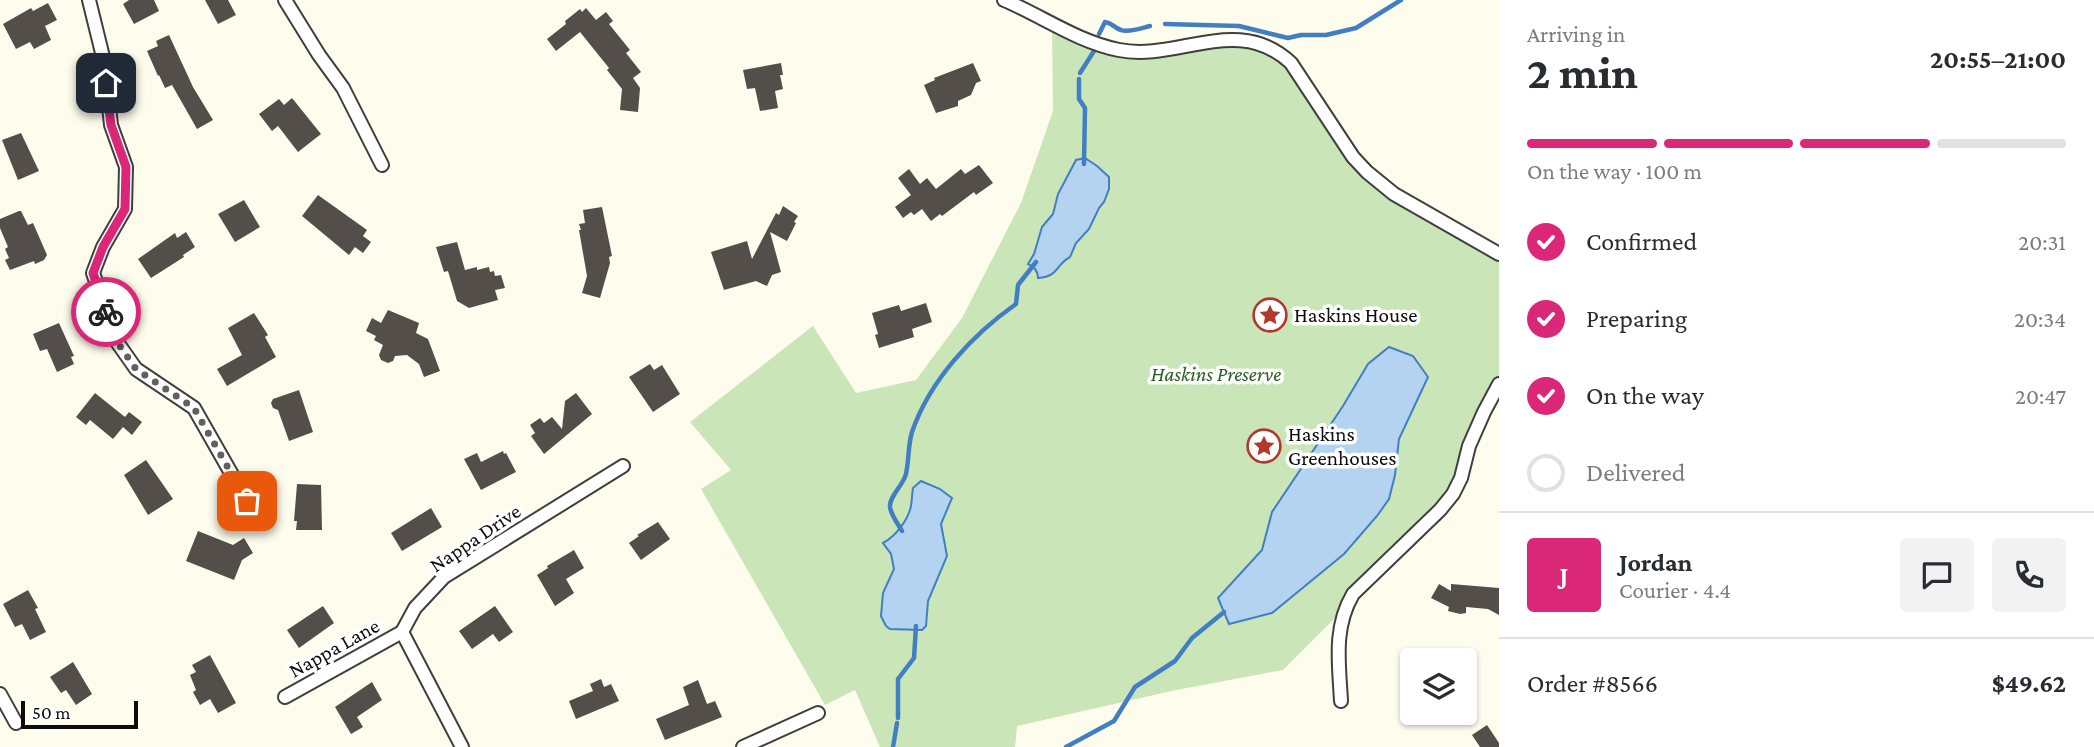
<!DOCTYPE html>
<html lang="en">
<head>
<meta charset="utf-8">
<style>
  body { margin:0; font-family:"Crimson Pro",serif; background:#f2f2f3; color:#2b2b33; height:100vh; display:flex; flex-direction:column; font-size:26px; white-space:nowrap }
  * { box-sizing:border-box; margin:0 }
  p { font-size:23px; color:#7c7c81 }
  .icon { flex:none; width:38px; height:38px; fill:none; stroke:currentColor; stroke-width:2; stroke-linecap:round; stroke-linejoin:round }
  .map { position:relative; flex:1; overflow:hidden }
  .details { display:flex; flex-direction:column; background:#fff; width:595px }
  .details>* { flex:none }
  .fabs { position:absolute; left:1400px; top:648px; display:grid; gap:14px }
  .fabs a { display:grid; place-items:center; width:77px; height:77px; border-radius:7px; background:#fff; box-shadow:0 2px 5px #0004; font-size:35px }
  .scale { position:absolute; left:21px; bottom:18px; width:117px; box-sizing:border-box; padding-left:7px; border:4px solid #0c0c0c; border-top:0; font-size:19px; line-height:24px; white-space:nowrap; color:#0c0c0c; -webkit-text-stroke:5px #fff; paint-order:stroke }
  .pin { position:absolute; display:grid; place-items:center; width:60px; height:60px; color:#fff; margin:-30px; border-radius:14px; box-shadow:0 4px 10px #0006 }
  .courier { position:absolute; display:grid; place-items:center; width:70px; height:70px; margin:-35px; border:5px solid #db2777; border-radius:50%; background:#fff; color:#222; box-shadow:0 2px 9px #0007 }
  .headline em { font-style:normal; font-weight:700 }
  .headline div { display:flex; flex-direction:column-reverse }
  .headline { display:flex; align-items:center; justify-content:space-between; height:119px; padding:0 28px }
  h1 { font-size:46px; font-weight:700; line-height:52px }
  .bar { display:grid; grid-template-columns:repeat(4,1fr); gap:10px 7px; align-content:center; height:84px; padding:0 28px }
  .bar i { height:9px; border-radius:5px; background:#e1e1e2 }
  .bar .selected { background:#db2777 }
  .bar p { grid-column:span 4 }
  .line { display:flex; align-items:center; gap:18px; padding:0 28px; border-top:2px solid #e1e1e2 }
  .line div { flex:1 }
  .round { display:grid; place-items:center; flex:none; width:74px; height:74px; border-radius:7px; background:#f2f2f3 }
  ol { padding:0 28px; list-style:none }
  li { display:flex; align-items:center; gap:21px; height:77px }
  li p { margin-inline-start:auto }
  li .icon { padding:7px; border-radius:50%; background:#db2777; color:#fff; stroke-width:4 }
  li:last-child { color:#7c7c81 }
  li i { width:38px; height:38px; border:4px solid #e1e1e2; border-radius:50% }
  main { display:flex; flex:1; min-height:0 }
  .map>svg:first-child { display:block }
  .green { fill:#cae5b8 }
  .water { fill:#b4d3f1; stroke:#417fc2; stroke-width:2 }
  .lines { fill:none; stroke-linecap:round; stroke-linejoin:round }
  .stream { stroke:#417fc2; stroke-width:4.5 }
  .building { fill:#534e49 }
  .street-casing { stroke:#3f3f3f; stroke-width:16 }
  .street { stroke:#fff; stroke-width:12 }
  .done { stroke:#61605a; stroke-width:7; stroke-dasharray:0 12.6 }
  .route { stroke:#db2777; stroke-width:9 }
  .labels { text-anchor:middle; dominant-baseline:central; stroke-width:7; stroke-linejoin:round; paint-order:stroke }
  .poi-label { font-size:21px; fill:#0c0c0c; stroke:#fff; text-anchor:start }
  .park-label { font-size:21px; font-style:italic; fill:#275e21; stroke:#fff }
  .street-label { font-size:21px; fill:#0c0c0c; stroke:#fff }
</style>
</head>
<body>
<main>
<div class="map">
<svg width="1499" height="747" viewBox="0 0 1499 747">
  <rect width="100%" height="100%" fill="#fefcec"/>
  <!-- green -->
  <polygon class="green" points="1052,24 1139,52 1210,40 1280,53 1367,172 1499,254 1499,384 1461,478 1343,610 1283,670 1176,690 1017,726 1015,747 880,747 855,690 825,705 701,489 731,470 690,422 813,326 856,393 916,380 962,318 1021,203 1053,111"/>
  <!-- water -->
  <g class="water">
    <path d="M1085 158 1097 166 1109 177V189L1104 202 1099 208 1089 229 1076 243 1070 257C1055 265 1060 276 1038 278 1038 271 1035 267 1028 264L1034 254 1042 227 1053 214 1058 194 1076 160Z"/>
    <polygon points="1389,347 1413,356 1428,377 1399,439 1395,475 1389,499 1377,516 1344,554 1272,613 1229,624 1218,598 1262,550 1272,512 1343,406 1368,364"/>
    <path d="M921 481 940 489 952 498 941 524 947 556 928 601 926 626 922 630 890 629 886 626 881 616 883 593 894 569 891 554 883 543C896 536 908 520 911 506 912 500 912 494 913 488Z"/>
  </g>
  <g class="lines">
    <!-- stream -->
    <g class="stream">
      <polyline points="1165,24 1239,26 1288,38 1301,35 1326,35 1356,28 1401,0"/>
      <path d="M1099 34 1105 22C1113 23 1114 28 1121 30 1129 33 1142 28 1150 26"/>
      <polyline points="1080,73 1094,51"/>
      <polyline points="1079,79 1079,99 1085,108 1084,164"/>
      <path d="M902 531C898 524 891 515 890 507 889 496 903 486 906 474 909 460 908 445 912 432 930 380 972 335 1016 304L1018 285 1036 262"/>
      <polyline points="898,718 898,679 914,658 916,626"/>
      <polyline points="893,747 897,723"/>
      <polyline points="1066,747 1114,721 1135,687 1175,661 1192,638 1224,612"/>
    </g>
  </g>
  <!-- building -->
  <g class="building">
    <polygon points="129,0 154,0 159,11 134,24 123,4"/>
    <polygon points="205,0 228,0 236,15 218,24"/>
    <polygon points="48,3 57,20 45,26 51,40 34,49 30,42 16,49 3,24 31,8 33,11"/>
    <polygon points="586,8 596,20 606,12 613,21 609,24 630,50 626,53 641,72 633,78 640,88 638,112 620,110 622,89 607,70 609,68 580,32 556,51 547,39 566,24 565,21 580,9 582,12"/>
    <polygon points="169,35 193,87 213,120 197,129 172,85 165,88 159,75 158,76 147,51 158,46 156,41"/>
    <polygon points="781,63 783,75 780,75 783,89 775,91 778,108 760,111 755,88 747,89 743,70"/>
    <polygon points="973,63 981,81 976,83 971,95 958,101 958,106 936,113 924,85 935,80 934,78"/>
    <polygon points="292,98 321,134 298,152 278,126 272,131 259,114 279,99 284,105"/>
    <polygon points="21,133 39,171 18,180 2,140"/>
    <polygon points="979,165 993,183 976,195 974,192 942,216 940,214 931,221 922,209 914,215 911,212 903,218 895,207 911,195 898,178 909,169 920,184 927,178 936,189 961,169 965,174"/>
    <polygon points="318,195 367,230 363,236 371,242 363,253 355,247 349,255 302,216"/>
    <polygon points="244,200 260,227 235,242 218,214"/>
    <polygon points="783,206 798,216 794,222 796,223 787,241 770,232 781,272 772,275 767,286 756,281 724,290 711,252 747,241 752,259 776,213 779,215"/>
    <polygon points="602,207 612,256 609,257 610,263 600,298 582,293 587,276 579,230 581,230 579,224 585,223 583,210"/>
    <polygon points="19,211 21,211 28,225 33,223 47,255 44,260 35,264 34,261 10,270 5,260 9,258 5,249 8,247 0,228 0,219"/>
    <polygon points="186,232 195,247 183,255 184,257 151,278 138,259 175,233 177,238"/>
    <polygon points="457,242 465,270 477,267 477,270 489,267 490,272 494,271 495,276 501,275 505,288 495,290 498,300 469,308 457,301 448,271 444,272 436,247"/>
    <polygon points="926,303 932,322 912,329 914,337 879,348 875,335 878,334 872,313 899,305 901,311"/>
    <polygon points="388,310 419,323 416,333 428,339 440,371 424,377 419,364 407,355 395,356 393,361 388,363 381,360 379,355 383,345 374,340 376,336 366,331 372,318 381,323"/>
    <polygon points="254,313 268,335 265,337 276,357 227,386 217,369 242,355 228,328"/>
    <polygon points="59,323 74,356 71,357 74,364 57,372 47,349 40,351 33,334"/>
    <polygon points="650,364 654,370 662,365 680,394 653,412 629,377"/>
    <polygon points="299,390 313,432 289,441 278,410 273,408 271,403 273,399"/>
    <polygon points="95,393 125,417 129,412 142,422 132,435 123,427 113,439 90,420 86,425 76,417"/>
    <polygon points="576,393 592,414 544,454 531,436 535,433 530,425 540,418 544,423 552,417 562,429 565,401"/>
    <polygon points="503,451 504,454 506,453 516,472 481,490 464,459 477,453 481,462"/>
    <polygon points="146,460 173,499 148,515 124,475"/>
    <polygon points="297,484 321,485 322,530 296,530 297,521 294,521"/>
    <polygon points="431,508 442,527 402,551 391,533"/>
    <polygon points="658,522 670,539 641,560 629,543 639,536 637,535"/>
    <polygon points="198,531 233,545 244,538 253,553 242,560 234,580 186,561"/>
    <polygon points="574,550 584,568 566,579 574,593 555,606 537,575 548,568 547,566"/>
    <polygon points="1439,584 1451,591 1451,584 1499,588 1499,615 1488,609 1466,607 1466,613 1460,614 1448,611 1449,607 1431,598"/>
    <polygon points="28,590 38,608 35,609 46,632 30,640 22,624 15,627 3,604"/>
    <polygon points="323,606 334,623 299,648 287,630"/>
    <polygon points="495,606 513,632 499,642 493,634 472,649 459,631"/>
    <polygon points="210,655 236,703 218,713 210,699 200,705 193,692 196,690 190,675 196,672 192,665"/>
    <polygon points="73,662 92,694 76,705 66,690 61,693 50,677"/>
    <polygon points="601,679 604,687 611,684 619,701 576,719 569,701 593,691 590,684"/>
    <polygon points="698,680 707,704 715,701 722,717 665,740 656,719 689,705 683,687"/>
    <polygon points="372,682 382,700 357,717 363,727 351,734 335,707"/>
    <polygon points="1487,725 1499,743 1499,747 1480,747 1472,735"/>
  </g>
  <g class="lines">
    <defs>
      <g id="street">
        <polyline points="89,0 104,61 111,125 126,167 125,209 103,247 93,273 117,342 136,369 194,408 247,501"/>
        <polyline points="285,0 319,55 343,88 382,165"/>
        <path d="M1004 0C1042 16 1078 42 1119 50 1177 62 1238 13 1291 63L1353 157 1367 172 1394 194 1499 254"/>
        <polyline points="402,632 415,608 444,577 623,466"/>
        <polyline points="402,632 462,747"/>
        <polyline points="0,694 16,723"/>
        <polyline points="285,697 402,632"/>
        <path d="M1341 701C1339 663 1333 628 1353 594L1440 510 1453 494 1461 478 1469 446 1484 412 1499 384"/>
        <polyline points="743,747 818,713"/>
      </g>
    </defs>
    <!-- street casing -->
    <use href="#street" class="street-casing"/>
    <!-- street -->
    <use href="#street" class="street"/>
  </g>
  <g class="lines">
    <!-- done -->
    <polyline class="done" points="106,312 117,342 136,369 194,408 247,501"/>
    <!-- route -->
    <polyline class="route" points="106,312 93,273 103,247 125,209 126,167 111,125 106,83"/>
  </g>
  <!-- icons -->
  <defs>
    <symbol id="sight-ring" viewBox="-11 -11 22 22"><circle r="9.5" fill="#fff" stroke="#b0382f" stroke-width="1.5"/><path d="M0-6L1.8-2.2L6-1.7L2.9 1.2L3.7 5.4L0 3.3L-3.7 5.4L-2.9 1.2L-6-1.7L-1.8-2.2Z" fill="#b0382f"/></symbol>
  </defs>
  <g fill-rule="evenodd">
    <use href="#sight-ring" x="1251" y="296" width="38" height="38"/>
    <use href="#sight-ring" x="1245" y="427" width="38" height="38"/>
  </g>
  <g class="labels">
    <!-- poi labels -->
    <g class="poi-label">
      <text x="1294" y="315">Haskins House</text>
      <text x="1288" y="434">Haskins<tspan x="1288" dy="24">Greenhouses</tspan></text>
    </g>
    <!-- park labels -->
    <g class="park-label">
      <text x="1216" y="374">Haskins Preserve</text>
    </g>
    <!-- street labels -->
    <g class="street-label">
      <text transform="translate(475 538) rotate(-34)">Nappa Drive</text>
      <text transform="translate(334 648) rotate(-29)">Nappa Lane</text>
    </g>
  </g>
</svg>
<div class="fabs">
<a><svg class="icon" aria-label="layers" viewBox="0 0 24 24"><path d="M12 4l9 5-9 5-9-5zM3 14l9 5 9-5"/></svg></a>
</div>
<div class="scale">50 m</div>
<div class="pin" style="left:247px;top:501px;background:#ea580c"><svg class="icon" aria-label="bag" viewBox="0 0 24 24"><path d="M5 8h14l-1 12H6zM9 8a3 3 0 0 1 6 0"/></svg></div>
<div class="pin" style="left:106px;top:83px;background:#1f2937"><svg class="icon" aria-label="home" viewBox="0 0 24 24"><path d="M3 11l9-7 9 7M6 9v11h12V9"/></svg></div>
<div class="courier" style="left:106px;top:312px"><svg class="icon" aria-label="bike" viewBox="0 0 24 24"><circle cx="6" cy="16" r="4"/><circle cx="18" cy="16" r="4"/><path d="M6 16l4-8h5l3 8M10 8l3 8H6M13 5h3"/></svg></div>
</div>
<section class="details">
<div class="headline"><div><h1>2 min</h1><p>Arriving in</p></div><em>20:55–21:00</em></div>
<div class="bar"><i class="selected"></i><i class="selected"></i><i class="selected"></i><i></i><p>On the way · 100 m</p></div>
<ol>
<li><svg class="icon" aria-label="check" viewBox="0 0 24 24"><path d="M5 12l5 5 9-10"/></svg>Confirmed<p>20:31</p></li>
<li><svg class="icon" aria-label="check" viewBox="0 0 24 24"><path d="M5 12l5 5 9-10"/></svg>Preparing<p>20:34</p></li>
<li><svg class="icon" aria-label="check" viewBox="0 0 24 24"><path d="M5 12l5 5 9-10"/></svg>On the way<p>20:47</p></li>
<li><i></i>Delivered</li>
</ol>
<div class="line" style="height:126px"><b class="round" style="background:#db2777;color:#fff">J</b><div><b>Jordan</b><p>Courier · 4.4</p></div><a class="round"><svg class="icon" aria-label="chat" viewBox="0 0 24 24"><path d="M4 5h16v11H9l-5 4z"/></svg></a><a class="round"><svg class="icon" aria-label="phone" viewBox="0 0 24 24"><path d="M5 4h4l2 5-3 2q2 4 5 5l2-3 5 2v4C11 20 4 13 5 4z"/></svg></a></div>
<div class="line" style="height:91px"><div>Order #8566</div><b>$49.62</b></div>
</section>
</main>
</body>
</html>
